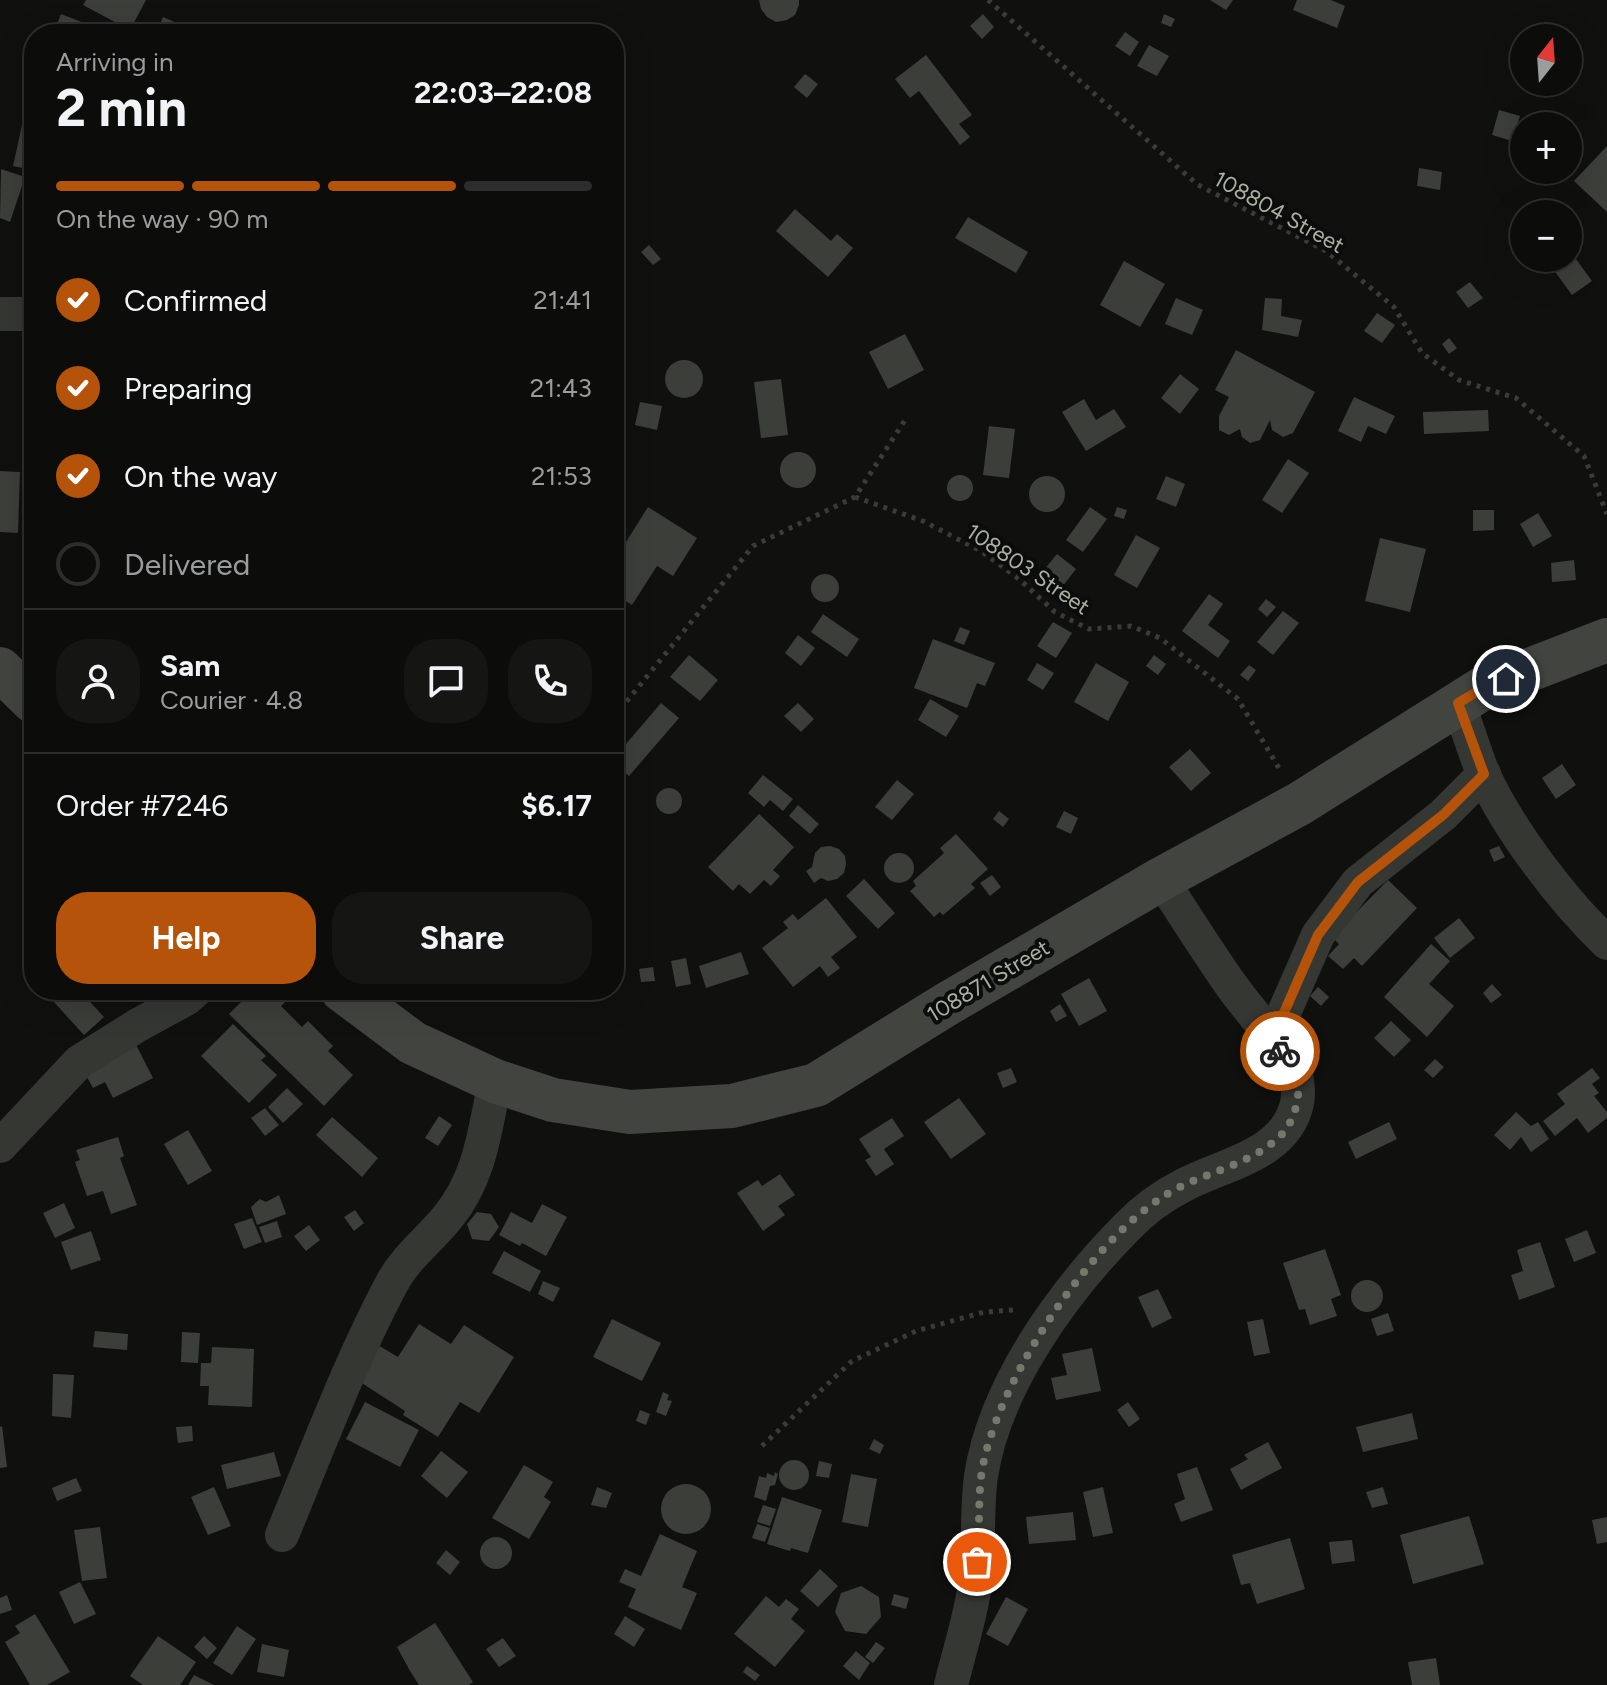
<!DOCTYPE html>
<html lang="en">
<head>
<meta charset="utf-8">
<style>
  body { margin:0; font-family:Figtree,sans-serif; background:#151614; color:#f1f3f6; height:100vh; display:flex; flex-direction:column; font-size:30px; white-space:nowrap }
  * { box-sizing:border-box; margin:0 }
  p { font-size:26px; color:#9a9c9d }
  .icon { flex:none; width:44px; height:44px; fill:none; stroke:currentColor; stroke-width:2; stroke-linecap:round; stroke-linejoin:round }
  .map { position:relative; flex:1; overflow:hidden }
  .drawer { position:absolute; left:24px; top:24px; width:600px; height:976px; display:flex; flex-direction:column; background:#0c0d0b; border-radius:32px; box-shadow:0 8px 32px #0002,0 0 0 2px #2c2d2c }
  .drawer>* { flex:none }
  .needle { width:52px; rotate:17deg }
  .tools { position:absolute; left:1510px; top:24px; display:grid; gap:16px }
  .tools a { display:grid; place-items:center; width:72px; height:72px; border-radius:50%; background:#0c0d0b; box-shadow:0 8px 32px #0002,0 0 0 2px #2c2d2c; font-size:40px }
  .pin { position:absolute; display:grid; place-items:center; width:68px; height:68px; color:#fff; margin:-34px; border:4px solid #fff; border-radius:50%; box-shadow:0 2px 8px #0007 }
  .courier { position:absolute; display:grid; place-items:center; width:80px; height:80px; margin:-40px; border:6px solid #b45309; border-radius:50%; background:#fff; color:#222; box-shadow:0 2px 10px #0007 }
  .headline em { font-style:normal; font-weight:700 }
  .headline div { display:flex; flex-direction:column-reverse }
  .headline { display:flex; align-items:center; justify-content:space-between; height:136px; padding:0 32px }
  h1 { font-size:52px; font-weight:700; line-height:60px }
  .bar { display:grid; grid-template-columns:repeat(4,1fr); gap:12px 8px; align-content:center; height:96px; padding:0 32px }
  .bar i { height:10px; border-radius:6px; background:#2c2d2c }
  .bar .on { background:#b45309 }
  .bar p { grid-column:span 4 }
  .line { display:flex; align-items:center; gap:20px; padding:0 32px; border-top:2px solid #2c2d2c }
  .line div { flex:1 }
  .round { display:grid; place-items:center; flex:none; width:84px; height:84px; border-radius:32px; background:#151614 }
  ol { padding:0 32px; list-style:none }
  li { display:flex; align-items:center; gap:24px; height:88px }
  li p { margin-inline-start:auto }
  li .icon { padding:8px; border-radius:50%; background:#b45309; color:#fff; stroke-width:4 }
  li:last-child { color:#9a9c9d }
  li i { width:44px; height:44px; border:4px solid #2c2d2c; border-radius:50% }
  .cta { display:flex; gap:16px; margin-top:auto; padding:16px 32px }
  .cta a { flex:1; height:92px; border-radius:32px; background:#b45309; color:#fff; font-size:32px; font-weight:700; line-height:92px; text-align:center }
  .cta a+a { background:#151614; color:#f1f3f6 }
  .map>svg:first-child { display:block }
  .building { fill:#3b3e39 }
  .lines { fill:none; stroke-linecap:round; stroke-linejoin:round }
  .path { stroke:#3a3c37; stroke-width:5; stroke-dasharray:4 6; stroke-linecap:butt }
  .street { stroke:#353733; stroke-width:34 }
  .secondary { stroke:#42453f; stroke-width:44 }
  .done { stroke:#74796e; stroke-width:8; stroke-dasharray:0 14.4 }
  .route { stroke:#b45309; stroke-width:10 }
  .labels { text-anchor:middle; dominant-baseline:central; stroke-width:8; stroke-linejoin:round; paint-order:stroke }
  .street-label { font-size:22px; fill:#aab1a1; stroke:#0b0c0b }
</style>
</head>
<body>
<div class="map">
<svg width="1607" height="1685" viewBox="0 0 1607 1685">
  <rect width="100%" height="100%" fill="#10110f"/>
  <!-- building -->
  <g class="building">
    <polygon points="86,0 146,0 130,30 83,5"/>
    <polygon points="759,0 799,0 799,5 795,15 787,20 776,22 767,17 761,9"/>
    <polygon points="1210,0 1233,0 1226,10"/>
    <polygon points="1297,0 1331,0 1345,6 1337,28 1293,10"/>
    <polygon points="61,14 84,23 79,34 54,32"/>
    <polygon points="983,14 994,27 982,39 970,26"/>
    <polygon points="1164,14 1175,19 1171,27 1161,23"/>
    <polygon points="163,17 181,25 178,34 159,27"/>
    <polygon points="1125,32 1139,42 1130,56 1115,46"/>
    <polygon points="1149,45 1169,56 1157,76 1137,66"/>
    <polygon points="926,55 972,115 959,124 970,137 960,145 919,91 910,98 895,79"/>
    <polygon points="805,74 818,84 807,98 794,87"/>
    <polygon points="26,107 34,109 33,170 13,166"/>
    <polygon points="1499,110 1520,116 1512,141 1492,135"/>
    <polygon points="1607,146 1607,212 1574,181"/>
    <polygon points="1419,168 1442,172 1440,190 1417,186"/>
    <polygon points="1,169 25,177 10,222 0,218"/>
    <polygon points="795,209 831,241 837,234 853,248 828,277 776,231"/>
    <polygon points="968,217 1028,252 1016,273 955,238"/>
    <polygon points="649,245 661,259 653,265 641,252"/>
    <polygon points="1568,248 1592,281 1572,295 1545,258 1568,258"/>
    <polygon points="1124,261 1165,284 1140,327 1100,305"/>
    <polygon points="1470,282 1483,298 1468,308 1456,292"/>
    <polygon points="1176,298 1203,310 1192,335 1165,324"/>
    <polygon points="1265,298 1282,299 1281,316 1302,320 1298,337 1262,330"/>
    <polygon points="1377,313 1395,325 1382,343 1364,331"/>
    <polygon points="905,334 924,370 888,389 869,352"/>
    <polygon points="1449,338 1457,348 1449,354 1442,344"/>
    <polygon points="1236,350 1315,392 1293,433 1283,437 1272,430 1270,420 1260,440 1250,443 1242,437 1240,429 1229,435 1219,430 1219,416 1229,397 1215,390"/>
    <circle cx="684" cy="379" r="19"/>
    <polygon points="1180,374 1199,389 1180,414 1161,398"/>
    <polygon points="781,379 788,435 761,438 754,382"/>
    <polygon points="1354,397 1395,416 1386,434 1368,426 1361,442 1338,431"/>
    <polygon points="1084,399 1096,420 1114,409 1126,427 1086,451 1062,412"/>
    <polygon points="640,402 662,406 657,430 635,425"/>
    <polygon points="1488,410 1489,431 1424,434 1423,412"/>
    <polygon points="989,426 1015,429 1009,478 983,475"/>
    <circle cx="798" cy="470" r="18"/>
    <polygon points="1288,459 1309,473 1282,513 1262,500"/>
    <polygon points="0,471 20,472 18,533 0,532"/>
    <circle cx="960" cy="488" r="13"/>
    <circle cx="1047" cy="494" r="18"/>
    <polygon points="1166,476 1185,484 1176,507 1156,499"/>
    <polygon points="648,507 697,538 673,576 657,566 632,605 614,594 614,543 618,537 626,542"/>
    <polygon points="1090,507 1107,519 1083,552 1066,540"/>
    <polygon points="1117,507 1127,510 1124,519 1114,516"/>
    <polygon points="1473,510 1494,510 1494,530 1473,531"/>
    <polygon points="1538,513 1552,536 1533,547 1520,524"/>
    <polygon points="1136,535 1160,548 1137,588 1114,575"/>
    <polygon points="1380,538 1426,549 1410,612 1365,601"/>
    <polygon points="1057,554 1076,569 1062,587 1042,572"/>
    <polygon points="1574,560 1576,580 1552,582 1551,563"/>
    <circle cx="825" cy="588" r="14"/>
    <polygon points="1209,594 1223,604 1208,625 1230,641 1218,658 1182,631"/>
    <polygon points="1266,599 1276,607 1267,617 1258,609"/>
    <polygon points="1283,611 1299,623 1273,655 1257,642"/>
    <polygon points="823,614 859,639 847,657 811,632"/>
    <polygon points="1053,622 1072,633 1056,658 1037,646"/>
    <polygon points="960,627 970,631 964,645 954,641"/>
    <polygon points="798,635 815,648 801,666 785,653"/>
    <polygon points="933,639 995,663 985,686 977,683 967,708 914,688"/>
    <polygon points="689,655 718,680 700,701 670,677"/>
    <polygon points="1154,655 1166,664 1158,675 1146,666"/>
    <polygon points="1037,663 1054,673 1043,690 1027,680"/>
    <polygon points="1096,663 1129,682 1108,721 1074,702"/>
    <polygon points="1249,665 1256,670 1248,681 1240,675"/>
    <polygon points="930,699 959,716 946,737 918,720"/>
    <polygon points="661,703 679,718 629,776 614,763 614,758"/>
    <polygon points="798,703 814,719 801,732 784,716"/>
    <polygon points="1190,749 1211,773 1191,791 1169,767"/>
    <polygon points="1562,764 1576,785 1556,799 1542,778"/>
    <polygon points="763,775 793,799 783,811 770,800 764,807 748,793"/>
    <polygon points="897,780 914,794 892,820 875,807"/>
    <circle cx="669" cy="801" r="13"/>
    <polygon points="798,805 819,824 810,834 789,816"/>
    <polygon points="999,811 1009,819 1003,827 993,819"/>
    <polygon points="1064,811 1078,818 1071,834 1056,827"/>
    <polygon points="759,814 794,847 773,870 780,876 771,886 764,880 750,894 739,884 733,891 708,867"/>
    <polygon points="956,834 988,869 971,884 975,888 943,915 940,912 934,917 910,891 916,886 913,881 944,853 940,848"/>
    <polygon points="830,846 839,849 845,856 846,864 844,873 837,879 828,881 821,878 814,883 806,871 812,867 815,853 821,847"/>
    <polygon points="1499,846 1505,857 1494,862 1489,850"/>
    <circle cx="899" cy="868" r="15"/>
    <polygon points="992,875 1001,887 990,896 980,883"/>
    <polygon points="864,879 895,913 878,929 846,896"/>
    <polygon points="1388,880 1417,908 1362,966 1354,958 1343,969 1328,956 1339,944 1332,937"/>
    <polygon points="826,898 857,937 831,957 840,968 828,977 820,966 793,987 762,948 788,928 783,922 793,914 798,920"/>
    <polygon points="1459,918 1475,938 1450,958 1434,938"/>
    <polygon points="1431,944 1450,961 1429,984 1454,1006 1427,1037 1384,997"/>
    <polygon points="741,952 749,974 706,988 699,966"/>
    <polygon points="686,958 691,984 676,987 671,961"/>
    <polygon points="653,967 655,981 641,982 639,969"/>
    <polygon points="1089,978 1107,1011 1079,1026 1061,994"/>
    <polygon points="1492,984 1502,995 1491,1003 1483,993"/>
    <polygon points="1318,987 1329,997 1321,1006 1310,996"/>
    <polygon points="64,990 79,990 104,1017 84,1035 53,1001"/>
    <polygon points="253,990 278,990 288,999 281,1006 302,1027 308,1021 333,1046 328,1051 353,1075 324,1106 229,1014"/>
    <polygon points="1060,1004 1067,1016 1056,1022 1050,1011"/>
    <polygon points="1391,1021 1411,1040 1394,1057 1374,1038"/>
    <polygon points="233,1024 266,1056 261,1060 277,1075 249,1103 201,1056"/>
    <polygon points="133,1039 153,1078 113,1098 105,1082 93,1088 81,1066"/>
    <polygon points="1435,1059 1444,1067 1433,1078 1424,1070"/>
    <polygon points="1011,1068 1017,1082 1003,1088 997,1073"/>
    <polygon points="1592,1068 1600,1078 1592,1084 1599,1093 1594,1096 1607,1112 1607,1118 1588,1133 1577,1118 1555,1136 1543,1121 1565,1104 1557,1094"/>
    <polygon points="287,1088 303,1104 283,1123 268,1107"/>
    <polygon points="959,1098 986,1134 951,1159 924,1122"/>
    <polygon points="265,1108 279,1125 265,1136 251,1118"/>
    <polygon points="1516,1112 1531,1126 1538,1122 1549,1139 1531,1152 1521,1137 1510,1150 1494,1135"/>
    <polygon points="439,1116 452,1125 438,1146 425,1138"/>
    <polygon points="332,1117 378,1158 362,1177 316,1135"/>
    <polygon points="892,1118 904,1136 884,1149 894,1164 876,1176 865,1160 871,1157 859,1139"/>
    <polygon points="1389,1122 1397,1139 1356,1159 1348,1142"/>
    <polygon points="188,1130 212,1171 188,1185 164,1144"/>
    <polygon points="118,1137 124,1156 120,1158 137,1205 111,1214 103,1191 87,1196 75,1162 80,1160 76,1150"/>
    <polygon points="780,1174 795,1195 778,1206 785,1215 763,1231 737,1193 758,1180 762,1186"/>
    <polygon points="279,1195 286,1214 257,1225 251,1207 260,1199 266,1202"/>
    <polygon points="64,1203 75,1228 55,1238 43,1213"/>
    <polygon points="542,1204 567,1217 546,1256 522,1243 520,1246 499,1235 511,1212 532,1223"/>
    <polygon points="355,1210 364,1223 354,1231 344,1217"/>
    <polygon points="477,1212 491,1214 499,1227 489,1241 472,1239 467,1224"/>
    <polygon points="252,1218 262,1242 244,1249 234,1224"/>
    <polygon points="277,1221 282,1237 265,1243 259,1227"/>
    <polygon points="309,1225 320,1240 306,1251 294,1236"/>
    <polygon points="1587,1230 1596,1253 1574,1262 1565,1239"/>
    <polygon points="91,1231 101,1260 71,1270 61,1242"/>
    <polygon points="1540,1242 1555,1287 1519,1300 1511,1275 1523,1271 1517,1250"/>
    <polygon points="1325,1249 1341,1295 1331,1299 1337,1316 1310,1325 1305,1309 1299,1310 1283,1263"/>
    <polygon points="504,1251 541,1271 530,1292 492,1273"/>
    <circle cx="1367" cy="1296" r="16"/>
    <polygon points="543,1281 560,1288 553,1302 538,1294"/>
    <polygon points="1158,1289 1172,1318 1152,1328 1138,1297"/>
    <polygon points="1388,1313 1394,1331 1377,1336 1371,1319"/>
    <polygon points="612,1319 661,1343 642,1381 593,1357"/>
    <polygon points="1263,1319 1270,1353 1254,1356 1247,1322"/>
    <polygon points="419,1324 451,1344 464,1325 514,1357 479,1413 460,1402 438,1437 403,1415 405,1411 354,1378 376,1344 398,1357"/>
    <polygon points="95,1331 128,1334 127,1350 93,1347"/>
    <polygon points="182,1332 200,1333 198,1363 181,1362"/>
    <polygon points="212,1347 254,1349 252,1407 208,1405 209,1386 200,1386 201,1363 211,1363"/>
    <polygon points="1092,1348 1101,1391 1056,1400 1051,1378 1067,1375 1062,1354"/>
    <polygon points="53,1374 74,1375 71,1418 52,1416"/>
    <polygon points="663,1392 669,1395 667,1400 672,1401 666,1416 656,1412"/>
    <polygon points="365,1402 419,1430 400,1467 346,1439"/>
    <polygon points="1128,1402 1140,1419 1129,1427 1117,1410"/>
    <polygon points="640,1410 650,1414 646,1425 636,1421"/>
    <polygon points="1412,1413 1418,1439 1363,1452 1356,1427"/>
    <polygon points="2,1426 7,1467 0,1468 0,1427"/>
    <polygon points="192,1426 193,1441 178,1443 176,1427"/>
    <polygon points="874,1439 884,1445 880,1454 869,1449"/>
    <polygon points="1268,1442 1282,1468 1241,1490 1230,1469 1248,1459 1244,1455"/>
    <polygon points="441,1451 468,1472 447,1498 421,1476"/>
    <polygon points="274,1452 281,1476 227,1489 221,1465"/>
    <circle cx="794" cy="1475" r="15"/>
    <polygon points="819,1461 832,1464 829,1478 816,1476"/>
    <polygon points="524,1465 553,1482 544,1497 551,1502 529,1539 492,1518"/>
    <polygon points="1197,1467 1213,1510 1181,1522 1174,1504 1185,1499 1177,1474"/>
    <polygon points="775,1472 778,1474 775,1485 770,1486 766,1501 754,1497 759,1476 766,1478 767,1473 774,1476"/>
    <polygon points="851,1474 877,1479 868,1527 842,1522"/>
    <polygon points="76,1478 82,1491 57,1501 52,1488"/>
    <circle cx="686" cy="1509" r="25"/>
    <polygon points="214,1487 231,1526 208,1535 191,1497"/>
    <polygon points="597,1487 612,1493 606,1508 591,1505"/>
    <polygon points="1103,1487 1113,1533 1093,1537 1083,1492"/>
    <polygon points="1383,1487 1388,1504 1372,1508 1366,1492"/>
    <polygon points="782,1497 822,1510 808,1553 791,1548 790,1551 767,1544"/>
    <polygon points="763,1505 776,1509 770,1526 757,1522"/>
    <polygon points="1073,1512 1076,1540 1029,1544 1026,1517"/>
    <polygon points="1469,1516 1484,1564 1413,1584 1400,1535"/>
    <polygon points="1607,1517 1607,1542 1597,1544 1592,1520"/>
    <polygon points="757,1524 770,1528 765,1542 752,1538"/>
    <polygon points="100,1527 107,1578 82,1581 74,1530"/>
    <polygon points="660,1534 697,1551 682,1587 697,1593 681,1630 628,1607 636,1589 619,1582 625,1569 641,1576"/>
    <circle cx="496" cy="1553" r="16"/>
    <polygon points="1290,1538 1305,1589 1257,1604 1250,1583 1241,1585 1232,1555"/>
    <polygon points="1352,1540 1355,1561 1332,1564 1329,1542"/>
    <polygon points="446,1550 460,1562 450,1575 436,1563"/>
    <polygon points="820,1569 838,1586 818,1607 800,1591"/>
    <polygon points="80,1582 96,1614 74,1624 59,1592"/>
    <polygon points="861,1586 879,1597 881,1617 866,1634 845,1631 835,1612 841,1593"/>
    <polygon points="894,1594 909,1598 906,1609 891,1605"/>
    <polygon points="7,1595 12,1610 0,1614 0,1598"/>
    <polygon points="766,1596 779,1607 786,1599 799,1609 791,1619 805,1631 775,1667 734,1634"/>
    <polygon points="1006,1597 1028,1609 1008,1646 986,1634"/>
    <polygon points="35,1614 70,1672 47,1685 30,1685 5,1642 20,1633 15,1626"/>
    <polygon points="625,1616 645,1629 634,1647 614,1634"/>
    <polygon points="435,1623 473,1682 469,1685 419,1685 410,1671 397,1647"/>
    <polygon points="237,1626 256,1639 232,1675 213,1663"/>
    <polygon points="158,1636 196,1662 180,1685 143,1685 130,1676"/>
    <polygon points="204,1636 217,1648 207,1659 194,1647"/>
    <polygon points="503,1638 516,1656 499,1667 486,1649"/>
    <polygon points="876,1642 885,1648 873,1663 865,1657"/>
    <polygon points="262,1644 289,1650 284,1677 257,1672"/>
    <polygon points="856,1651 870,1663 859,1680 843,1666"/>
    <polygon points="1436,1658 1440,1685 1412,1685 1408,1662"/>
    <polygon points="747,1666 760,1675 755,1681 743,1672"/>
    <polygon points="194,1675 214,1685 188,1685"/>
  </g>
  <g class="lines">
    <!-- path -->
    <g class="path">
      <polyline points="988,0 1198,185 1326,251 1394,307 1422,353 1459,380 1516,398 1584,456 1607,514"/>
      <polyline points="855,497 923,521 981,551 1019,579 1055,612 1089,629 1131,626 1160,638 1238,699 1280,770"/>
      <polyline points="614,717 753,546 855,497 907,417"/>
      <polyline points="762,1446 852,1361 916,1331 984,1312 1013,1310"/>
    </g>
    <!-- street -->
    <g class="street">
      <polyline points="0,314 34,314"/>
      <path d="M1458 703C1467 726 1474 751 1483 773 1508 829 1563 901 1607 943"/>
      <polyline points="1272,1040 1318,935 1358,882 1443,815 1484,774"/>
      <polyline points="0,1146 79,1062 138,1025 186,999 196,990"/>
      <path d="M282 1535C317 1451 349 1364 392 1283 406 1257 429 1240 447 1218 480 1179 485 1130 495 1081"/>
      <path d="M951 1685C959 1652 970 1619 975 1585 980 1549 976 1512 981 1476 995 1385 1063 1292 1126 1228 1143 1210 1162 1196 1184 1185 1224 1164 1286 1155 1297 1103 1299 1093 1298 1077 1293 1068 1276 1039 1251 1013 1231 985 1207 951 1184 914 1161 879"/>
    </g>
    <!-- secondary -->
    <g class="secondary">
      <polyline points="0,669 34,702"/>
      <polyline points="342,990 413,1043 495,1081 553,1100 630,1112 732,1106 816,1085 947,1004 1161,879 1299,804 1485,687 1607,640"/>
    </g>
  </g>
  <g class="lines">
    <!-- done -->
    <path class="done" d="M977 1562C980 1534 978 1505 981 1477 993 1387 1088 1244 1164 1196 1201 1172 1252 1166 1282 1134 1296 1119 1303 1089 1295 1070 1292 1064 1285 1057 1280 1051"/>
    <!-- route -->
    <polyline class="route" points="1280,1051 1272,1040 1318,935 1358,882 1443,815 1484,774 1458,703 1485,687 1506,679"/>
  </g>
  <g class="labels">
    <!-- street labels -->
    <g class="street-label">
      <text transform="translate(1279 212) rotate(29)">108804 Street</text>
      <text transform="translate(1028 569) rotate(34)">108803 Street</text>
      <text transform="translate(988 981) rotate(-31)">108871 Street</text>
    </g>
  </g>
</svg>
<div class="tools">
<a><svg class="needle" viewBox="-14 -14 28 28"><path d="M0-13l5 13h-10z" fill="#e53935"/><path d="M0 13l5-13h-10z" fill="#9a9c9d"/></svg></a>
<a>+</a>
<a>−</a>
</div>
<div class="pin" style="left:977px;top:1562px;background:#ea580c"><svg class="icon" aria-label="bag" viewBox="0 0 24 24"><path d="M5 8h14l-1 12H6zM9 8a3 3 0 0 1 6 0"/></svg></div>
<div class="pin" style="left:1506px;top:679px;background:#1f2937"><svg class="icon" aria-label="home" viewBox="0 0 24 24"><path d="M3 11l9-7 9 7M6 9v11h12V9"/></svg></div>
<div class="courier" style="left:1280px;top:1051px"><svg class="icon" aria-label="bike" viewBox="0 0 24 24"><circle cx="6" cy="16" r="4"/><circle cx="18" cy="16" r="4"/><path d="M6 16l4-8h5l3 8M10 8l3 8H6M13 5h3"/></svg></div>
<section class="drawer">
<div class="headline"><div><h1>2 min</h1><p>Arriving in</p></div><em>22:03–22:08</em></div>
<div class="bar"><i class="on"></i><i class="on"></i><i class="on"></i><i></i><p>On the way · 90 m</p></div>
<ol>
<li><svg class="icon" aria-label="check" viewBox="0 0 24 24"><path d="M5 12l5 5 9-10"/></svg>Confirmed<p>21:41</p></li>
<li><svg class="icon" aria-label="check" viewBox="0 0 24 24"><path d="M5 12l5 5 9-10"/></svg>Preparing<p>21:43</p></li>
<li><svg class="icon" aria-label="check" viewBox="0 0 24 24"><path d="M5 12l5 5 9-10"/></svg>On the way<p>21:53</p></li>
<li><i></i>Delivered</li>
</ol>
<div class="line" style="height:144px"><a class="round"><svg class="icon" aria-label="person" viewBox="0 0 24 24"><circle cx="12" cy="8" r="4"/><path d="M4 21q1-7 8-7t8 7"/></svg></a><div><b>Sam</b><p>Courier · 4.8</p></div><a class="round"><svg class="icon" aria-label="chat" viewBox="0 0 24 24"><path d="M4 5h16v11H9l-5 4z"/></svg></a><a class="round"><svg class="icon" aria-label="phone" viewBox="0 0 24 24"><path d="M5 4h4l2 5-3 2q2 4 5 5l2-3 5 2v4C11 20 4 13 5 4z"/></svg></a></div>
<div class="line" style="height:104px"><div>Order #7246</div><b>$6.17</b></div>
<div class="cta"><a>Help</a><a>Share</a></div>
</section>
</div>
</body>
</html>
